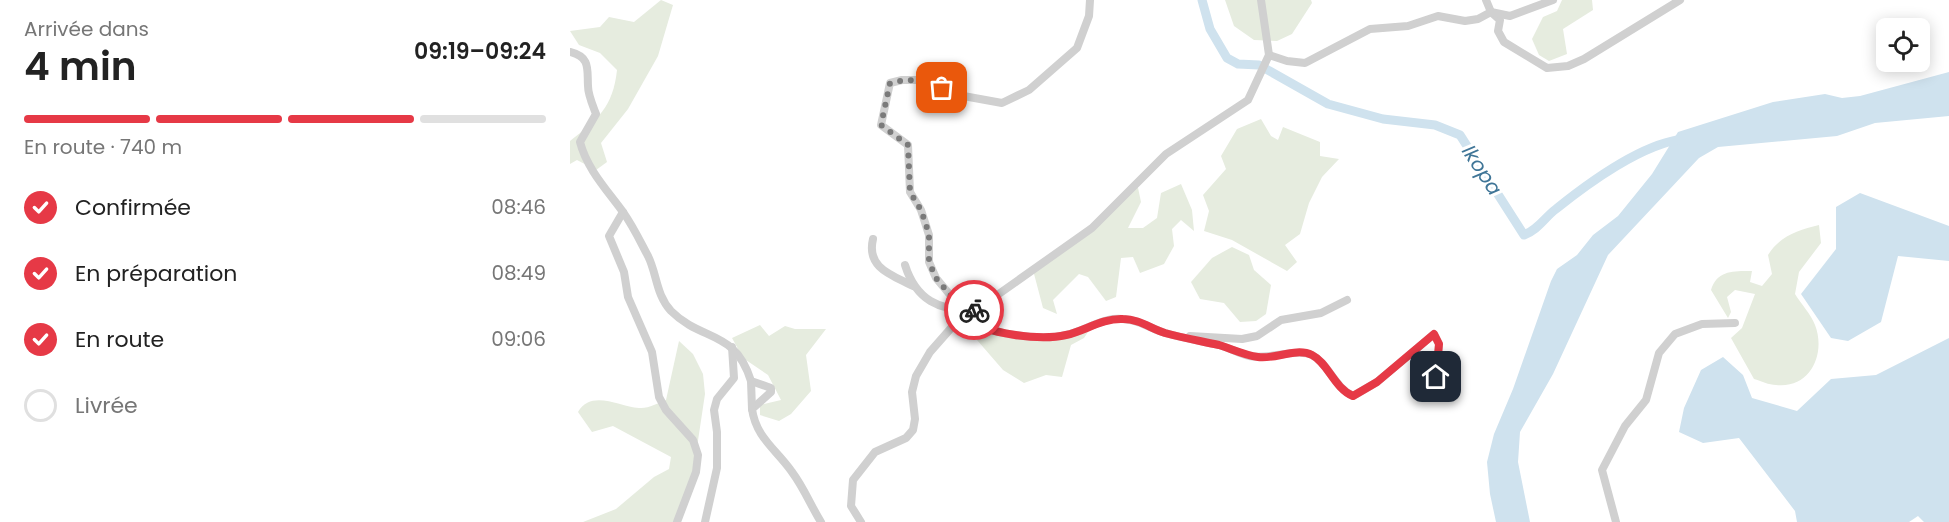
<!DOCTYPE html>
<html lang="fr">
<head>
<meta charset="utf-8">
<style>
  body { margin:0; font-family:Poppins,sans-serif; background:#f2f2f2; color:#222; height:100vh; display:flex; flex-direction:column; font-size:22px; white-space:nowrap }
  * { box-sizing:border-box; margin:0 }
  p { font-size:20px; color:#767676 }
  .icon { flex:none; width:33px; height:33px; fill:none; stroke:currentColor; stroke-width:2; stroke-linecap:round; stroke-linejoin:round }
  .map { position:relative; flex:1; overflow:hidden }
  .side { display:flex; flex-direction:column; background:#fff; width:570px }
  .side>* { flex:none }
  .controls { position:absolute; left:1306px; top:18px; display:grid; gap:12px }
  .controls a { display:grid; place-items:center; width:54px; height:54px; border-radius:9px; background:#fff; box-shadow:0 3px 15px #0003; font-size:30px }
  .pin { position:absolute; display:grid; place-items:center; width:51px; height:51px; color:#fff; margin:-26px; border-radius:12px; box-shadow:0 3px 9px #0006 }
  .courier { position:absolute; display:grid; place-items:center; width:60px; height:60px; margin:-30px; border:4px solid #e63946; border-radius:50%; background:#fff; color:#222; box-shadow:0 2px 8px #0007 }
  .head em { font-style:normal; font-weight:600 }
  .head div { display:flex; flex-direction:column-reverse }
  .head { display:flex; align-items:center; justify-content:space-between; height:102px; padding:0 24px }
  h1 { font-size:39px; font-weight:600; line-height:45px }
  .bar { display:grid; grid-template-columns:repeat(4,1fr); gap:9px 6px; align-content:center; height:72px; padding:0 24px }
  .bar i { height:8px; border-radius:4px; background:#e0e0e0 }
  .bar .active { background:#e63946 }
  .bar p { grid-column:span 4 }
  ol { padding:0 24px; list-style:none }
  li { display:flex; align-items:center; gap:18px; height:66px }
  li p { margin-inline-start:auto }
  li .icon { padding:6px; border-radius:50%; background:#e63946; color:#fff; stroke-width:4 }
  li:last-child { color:#767676 }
  li i { width:33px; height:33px; border:3px solid #e0e0e0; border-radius:50% }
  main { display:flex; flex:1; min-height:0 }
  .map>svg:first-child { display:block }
  .green { fill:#e6ecdf }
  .water { fill:#cfe2ee }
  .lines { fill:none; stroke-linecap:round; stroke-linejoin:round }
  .river { stroke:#cfe2ee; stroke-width:9 }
  .minor { stroke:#d0d0d0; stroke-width:8 }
  .done { stroke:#7a7a7a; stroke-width:6; stroke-dasharray:0 10.8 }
  .route { stroke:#e63946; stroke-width:8 }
  .labels { text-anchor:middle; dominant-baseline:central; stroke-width:6; stroke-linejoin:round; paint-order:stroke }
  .water-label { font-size:20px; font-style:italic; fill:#3f7597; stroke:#fff }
</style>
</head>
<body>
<main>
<section class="side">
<div class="head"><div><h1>4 min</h1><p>Arrivée dans</p></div><em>09:19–09:24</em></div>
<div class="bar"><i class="active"></i><i class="active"></i><i class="active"></i><i></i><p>En route · 740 m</p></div>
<ol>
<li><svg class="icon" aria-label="check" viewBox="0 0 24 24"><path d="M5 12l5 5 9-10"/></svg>Confirmée<p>08:46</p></li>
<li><svg class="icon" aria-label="check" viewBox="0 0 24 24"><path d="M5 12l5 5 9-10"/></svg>En préparation<p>08:49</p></li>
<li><svg class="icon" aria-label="check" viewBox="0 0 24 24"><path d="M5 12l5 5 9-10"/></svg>En route<p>09:06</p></li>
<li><i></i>Livrée</li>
</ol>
</section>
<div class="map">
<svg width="1379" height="522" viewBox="0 0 1379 522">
  <rect width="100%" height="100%" fill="#fff"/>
  <!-- green -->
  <g class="green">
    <path d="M91 0 103 5 88 56 58 109 31 143 37 162 26 170 7 160 0 164V141C28 119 43 107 47 70L30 53 9 45 0 31 30 27 39 17 64 22Z"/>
    <polygon points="655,0 741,0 742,3 722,34 707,41 684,40 664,26"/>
    <polygon points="992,0 1022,0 1023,10 993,29 997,54 979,61 969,55 962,39 973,17 987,11"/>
    <polygon points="691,119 701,136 708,140 713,127 750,142 750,156 769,159 752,177 739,203 730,234 715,245 727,262 717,271 662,240 634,231 639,211 633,195 656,169 651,156 667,129"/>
    <polygon points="567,183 571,202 558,228 573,228 587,218 591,193 611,184 622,210 624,231 611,220 602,229 604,246 594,264 570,273 563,257 551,258 546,297 536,301 518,277 509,274 483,300 487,314 473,308 463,270 516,236"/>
    <path d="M1249 225 1251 243 1229 272 1225 294C1231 304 1241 314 1245 325 1256 353 1241 389 1206 385 1199 385 1191 381 1184 379L1161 338 1172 328 1185 294 1165 290 1157 297 1161 312 1158 318 1141 290C1147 270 1164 271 1182 271L1180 282 1192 286 1202 274 1198 255C1210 236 1228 230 1249 225Z"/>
    <polygon points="662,247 679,255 684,270 701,285 696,314 686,321 670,322 654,303 630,299 621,282 642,258"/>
    <polygon points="190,325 199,336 215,326 225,329 256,329 236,355 241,391 221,414 209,421 190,415 190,405 211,400 198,375 173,358 162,338"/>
    <path d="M394 325C435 336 478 336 520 329L514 338 501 345 492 377 476 375 454 383 433 370Z"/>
    <path d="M109 341 123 354 133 374 135 394 121 487 103 522H13L46 509 84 477 99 469 101 457 43 426 22 432 8 412C22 389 49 407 69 408 78 409 88 403 96 400Z"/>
  </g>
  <!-- water -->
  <g class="water">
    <polygon points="1379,72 1379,116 1305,123 1267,136 1148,147 1129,158 1038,255 983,374 950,432 948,462 960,522 926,522 920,494 917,462 924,434 943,389 981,281 987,269 1007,255 1023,235 1048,216 1082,174 1108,132 1203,102 1255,94 1272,98 1290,96"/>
    <polygon points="1290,193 1379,226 1379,261 1328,256 1311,322 1278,341 1261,338 1231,294 1266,249 1266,207"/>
    <polygon points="1379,338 1379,522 1354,522 1348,516 1339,522 1227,522 1225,511 1169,438 1133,443 1109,432 1114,408 1131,370 1153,357 1173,375 1182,398 1227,411 1261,379 1306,375"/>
  </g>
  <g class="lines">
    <!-- river -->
    <path class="river" d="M632 0 640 29 657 58 668 64 689 65 758 104 813 119 865 125 890 135 954 235C969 229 974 218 986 209 1017 184 1073 143 1114 139"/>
    <!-- minor -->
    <g class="minor">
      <polyline points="916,0 921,12 930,20 928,31 934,42 977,68 998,66 1014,59 1110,0"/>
      <path d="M0 52C21 57 17 70 18 86 18 95 23 106 26 114L10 142C17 169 37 190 53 212 63 226 70 241 78 256 87 274 86 295 101 311 132 342 165 329 181 381L201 388V392L182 409C186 438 207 450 222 472 234 488 241 506 251 522"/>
      <polyline points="699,55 717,61 735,63 800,29 838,26 868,16 895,21 908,19 921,12 940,16 983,0"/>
      <polyline points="53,212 39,236 54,272 58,297 82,352 89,397 96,410 123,440 128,455 126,472 107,522"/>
      <path d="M303 239C296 268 322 275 343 286"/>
      <path d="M335 265C346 300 369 311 404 310"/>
      <polyline points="405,310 381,296 366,278 359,262 359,235 351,210 340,192 338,145 311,125 320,83 332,80 356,80 388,95 432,103 459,90 507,48 519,16 520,0"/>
      <path d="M395 318C416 334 470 341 496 335 512 332 527 321 543 319 564 317 577 327 595 333 613 338 631 341 649 345 659 348 669 353 679 356 698 360 727 348 742 355 758 363 765 388 783 396L807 382 864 334 869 344 866 377"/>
      <polyline points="620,336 672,339 687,336 711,320 751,313 777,300"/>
      <polyline points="181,381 182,409"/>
      <polyline points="135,522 147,468 147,432 144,410 147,399 164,378 162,347"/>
      <polyline points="291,522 281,506 283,480 305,452 336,438 343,430 345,419 342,392 346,376 360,352 382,327 522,228 596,154 678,100 699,55 691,0"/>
      <polyline points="1046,522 1032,470 1055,426 1076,400 1089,353 1105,334 1132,324 1165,323"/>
    </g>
  </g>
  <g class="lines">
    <!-- done -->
    <path class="done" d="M372 88C354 80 339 78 320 83L311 125 338 145 340 192 351 210 359 234V262L366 278 381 296 404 310"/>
    <!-- route -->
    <path class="route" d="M404 310 395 318C416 334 470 341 496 335 515 331 532 318 553 319 569 319 580 328 595 333 613 338 631 341 649 345 662 349 674 355 688 357 704 360 726 347 742 355 758 363 764 388 783 396L807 382 864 334 869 344 866 377"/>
  </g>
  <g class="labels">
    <!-- water labels -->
    <g class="water-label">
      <text transform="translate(912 170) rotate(57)">Ikopa</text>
    </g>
  </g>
</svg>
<div class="controls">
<a><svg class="icon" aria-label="locate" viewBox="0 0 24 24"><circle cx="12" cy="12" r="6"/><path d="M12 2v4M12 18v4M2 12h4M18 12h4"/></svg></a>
</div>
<div class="pin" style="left:372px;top:88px;background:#ea580c"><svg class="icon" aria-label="bag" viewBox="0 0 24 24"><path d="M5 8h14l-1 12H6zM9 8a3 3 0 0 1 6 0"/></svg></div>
<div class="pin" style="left:866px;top:377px;background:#1f2937"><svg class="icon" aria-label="home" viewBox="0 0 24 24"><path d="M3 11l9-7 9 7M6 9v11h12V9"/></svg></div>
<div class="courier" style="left:404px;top:310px"><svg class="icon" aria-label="bike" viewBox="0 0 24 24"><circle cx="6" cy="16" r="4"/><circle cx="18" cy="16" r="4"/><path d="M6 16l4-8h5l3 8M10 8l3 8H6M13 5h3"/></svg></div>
</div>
</main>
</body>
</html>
